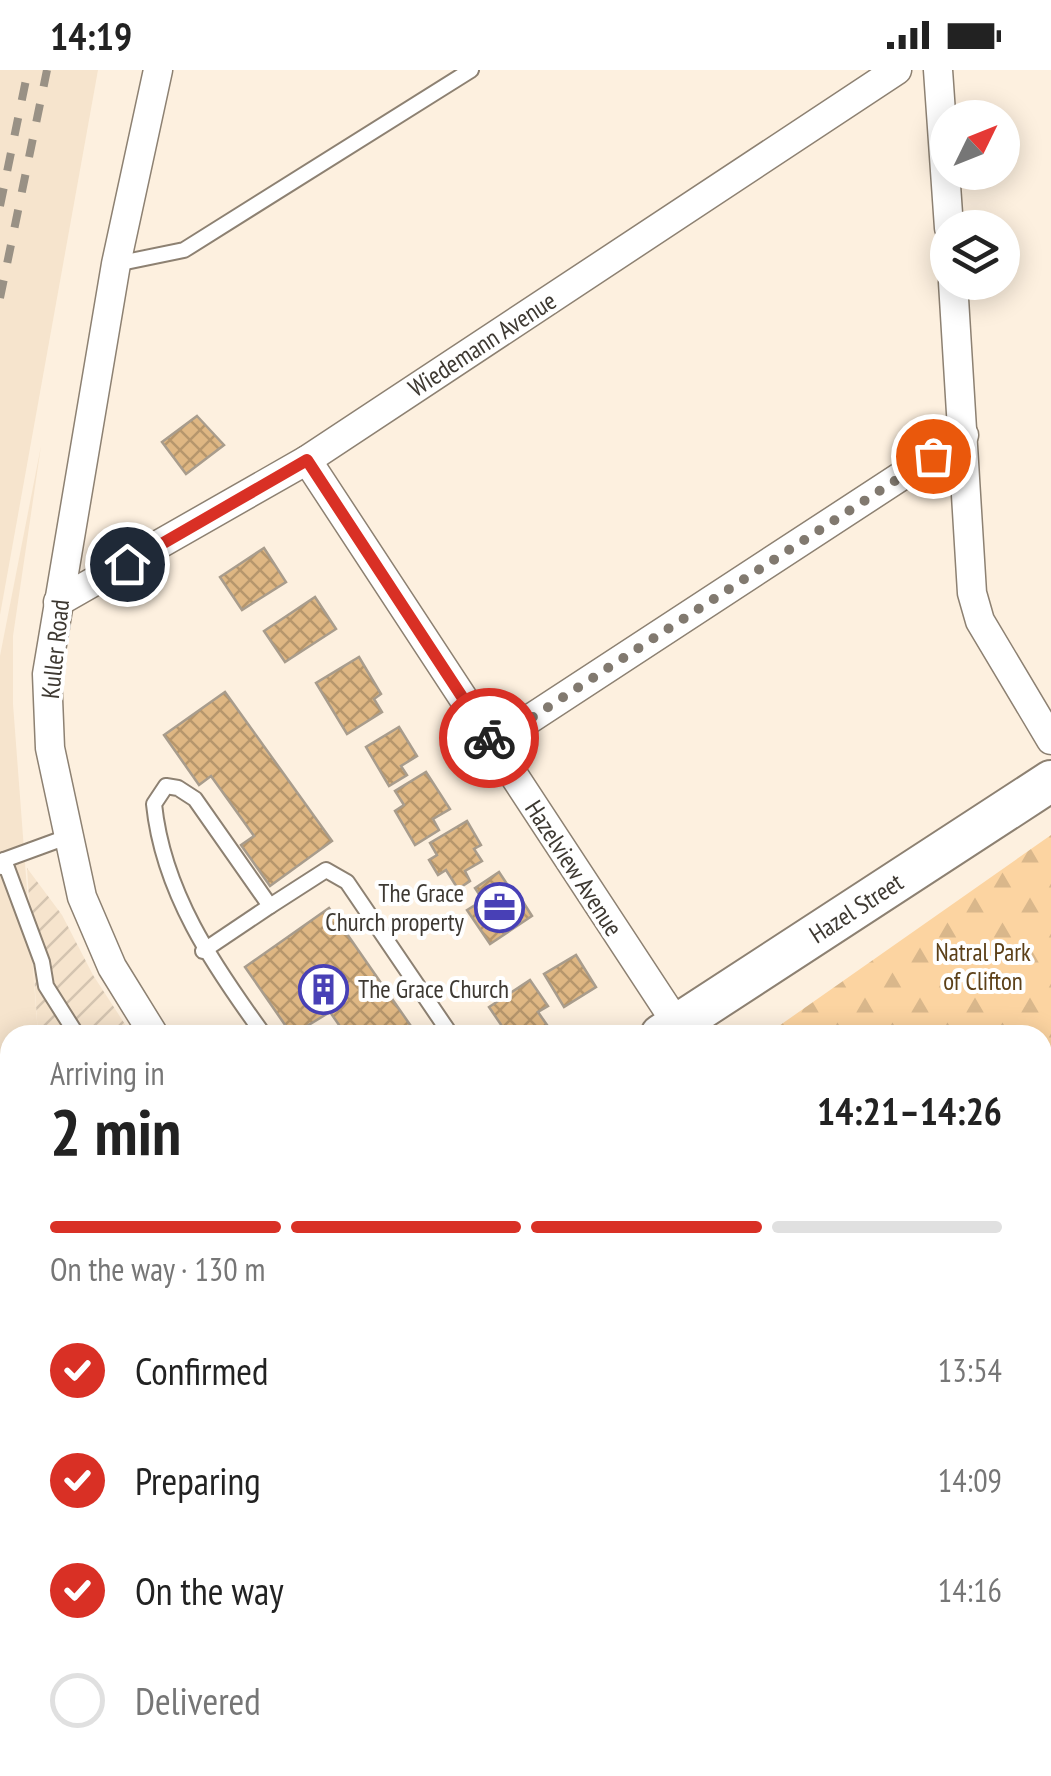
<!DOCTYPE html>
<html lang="en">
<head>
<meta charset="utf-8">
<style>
  body { margin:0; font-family:"PT Sans Narrow",sans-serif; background:#f6f6f6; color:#222; height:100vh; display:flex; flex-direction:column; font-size:38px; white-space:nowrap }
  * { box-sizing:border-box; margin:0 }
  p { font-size:32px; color:#767676 }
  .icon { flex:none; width:55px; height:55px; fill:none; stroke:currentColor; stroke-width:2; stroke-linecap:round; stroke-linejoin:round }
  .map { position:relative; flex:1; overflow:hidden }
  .side { position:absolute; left:0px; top:955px; width:1052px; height:752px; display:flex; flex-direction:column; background:#fff; border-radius:30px 30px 0 0; box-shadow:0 5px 25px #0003 }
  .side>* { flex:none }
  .needle { width:65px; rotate:47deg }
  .controls { position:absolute; left:930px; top:30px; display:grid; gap:20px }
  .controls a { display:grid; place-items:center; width:90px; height:90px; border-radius:50%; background:#fff; box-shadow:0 5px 25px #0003; font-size:50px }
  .pin { position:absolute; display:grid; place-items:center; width:85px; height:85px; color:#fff; margin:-42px; border:5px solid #fff; border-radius:50%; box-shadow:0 2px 10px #0007 }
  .courier { position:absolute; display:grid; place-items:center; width:100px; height:100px; margin:-50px; border:8px solid #d93025; border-radius:50%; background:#fff; color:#222; box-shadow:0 2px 12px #0007 }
  .headline em { font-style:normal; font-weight:700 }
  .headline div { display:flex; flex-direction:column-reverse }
  .headline { display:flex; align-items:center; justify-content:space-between; height:170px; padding:0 50px }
  h1 { font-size:65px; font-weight:700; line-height:75px }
  .bar { display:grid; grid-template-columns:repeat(4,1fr); gap:15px 10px; align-content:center; height:120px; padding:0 50px }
  .bar i { height:12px; border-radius:8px; background:#e0e0e0 }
  .bar .active { background:#d93025 }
  .bar p { grid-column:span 4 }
  ol { padding:0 50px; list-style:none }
  li { display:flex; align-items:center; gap:30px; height:110px }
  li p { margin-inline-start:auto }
  li .icon { padding:10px; border-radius:50%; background:#d93025; color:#fff; stroke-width:4 }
  li:last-child { color:#767676 }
  li i { width:55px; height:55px; border:5px solid #e0e0e0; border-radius:50% }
  .status { display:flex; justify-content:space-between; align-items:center; height:70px; padding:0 50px; background:#fff; direction:ltr }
  .status svg { height:28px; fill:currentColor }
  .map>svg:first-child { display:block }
  .built { fill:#f6e4cd }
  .industrial { fill:url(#industrial-furrows) }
  .forest { fill:url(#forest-firs) }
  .building { fill:url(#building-cross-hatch); stroke:#a89c8c; stroke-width:2.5 }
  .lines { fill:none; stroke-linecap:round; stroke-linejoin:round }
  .lane-casing { stroke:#8d8172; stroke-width:18 }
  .street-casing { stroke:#8d8172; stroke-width:31 }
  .secondary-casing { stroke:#8d8172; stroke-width:44 }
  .primary-casing { stroke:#8d8172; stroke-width:49 }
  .highway-casing { stroke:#8d8172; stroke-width:56 }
  .lane { stroke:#fff; stroke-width:14 }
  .street { stroke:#fff; stroke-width:28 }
  .secondary { stroke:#fff; stroke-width:40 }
  .primary { stroke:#fff; stroke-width:45 }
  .highway { stroke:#fff; stroke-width:52 }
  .rail { stroke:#999185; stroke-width:8; stroke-dasharray:18 18; stroke-linecap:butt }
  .done { stroke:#81796f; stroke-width:10; stroke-dasharray:0 18 }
  .route { stroke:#d93025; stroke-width:12 }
  .labels { text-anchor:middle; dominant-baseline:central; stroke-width:8; stroke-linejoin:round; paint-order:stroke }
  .street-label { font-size:25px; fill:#3e3932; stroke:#fff }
  .poi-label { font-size:25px; fill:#3e3932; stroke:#fff; text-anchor:end }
  .park-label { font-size:25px; fill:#5c4018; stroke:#fff }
</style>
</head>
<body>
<div class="status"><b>14:19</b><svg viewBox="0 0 49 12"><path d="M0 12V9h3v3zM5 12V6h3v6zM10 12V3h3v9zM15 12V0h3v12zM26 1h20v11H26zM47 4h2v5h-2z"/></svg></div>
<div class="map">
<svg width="1051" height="1706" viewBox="0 0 1051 1706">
  <defs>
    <pattern id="industrial-furrows" width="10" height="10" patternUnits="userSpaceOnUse" patternTransform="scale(2.5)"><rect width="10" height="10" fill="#f6e4cd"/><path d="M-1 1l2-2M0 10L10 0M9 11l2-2" fill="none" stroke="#d4c4b0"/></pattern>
    <pattern id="forest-firs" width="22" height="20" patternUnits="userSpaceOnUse" patternTransform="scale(2.5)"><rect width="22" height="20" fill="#fcd4a1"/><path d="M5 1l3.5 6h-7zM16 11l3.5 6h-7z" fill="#d9b78b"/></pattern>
    <pattern id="building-cross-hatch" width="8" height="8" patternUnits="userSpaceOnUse" patternTransform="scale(2.5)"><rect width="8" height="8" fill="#dfb783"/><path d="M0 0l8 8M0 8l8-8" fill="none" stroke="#b6966c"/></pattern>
  </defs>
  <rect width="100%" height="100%" fill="#fdf0df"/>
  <!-- built -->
  <g class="built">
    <polygon points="0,0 98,0 0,545"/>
    <polygon points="41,376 13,566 13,634 38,965 10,965 10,1493 0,1502 0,586"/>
  </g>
  <!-- industrial -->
  <polygon class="industrial" points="27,798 62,845 93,905 132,965 38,965"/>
  <!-- forest -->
  <polygon class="forest" points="1051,765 1051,1706 694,1706 681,1698 1042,1698 1042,965 766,965"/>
  <!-- building -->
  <g class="building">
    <polygon points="197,346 224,375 186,404 162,372"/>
    <polygon points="264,478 286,512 242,540 220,507"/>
    <polygon points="315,527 336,559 285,592 264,561"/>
    <polygon points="359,587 381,624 374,629 382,642 347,664 316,613"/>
    <polygon points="225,622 332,771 270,816 241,775 254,766 211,706 199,715 164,665"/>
    <polygon points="399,657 417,686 401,696 407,705 389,716 366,677"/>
    <polygon points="426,702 450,739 433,749 439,760 415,775 395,741 404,735 395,721"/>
    <polygon points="467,751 481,775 474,779 482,791 465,801 470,811 458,819 446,800 438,805 429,790 437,785 430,773"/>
    <polygon points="499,802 509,817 502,821 510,834 520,827 532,846 490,874 467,840 483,830 475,818"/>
    <polygon points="329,838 413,959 405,965 346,965 330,942 292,965 245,897"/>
    <polygon points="576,885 596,917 564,937 544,904"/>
    <polygon points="530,910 548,936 538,942 547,955 532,965 508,965 489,937"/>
    <polygon points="0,1345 10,1355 10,1375 1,1384 10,1394 10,1405 0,1415"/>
  </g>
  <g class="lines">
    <defs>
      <g id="lane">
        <polyline points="116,194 184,180 471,0"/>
        <polyline points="4,790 42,892 46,916 77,965"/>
        <polyline points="2,797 4,790 67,767"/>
        <polyline points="203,881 270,836"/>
        <path d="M264 965C213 895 163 822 154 734L166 716 178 718 195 729 270 836 326 800 347 812 451 965"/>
        <polyline points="0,1459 10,1450"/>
      </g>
      <g id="street">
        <polyline points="938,0 949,158"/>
        <polyline points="953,212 972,523 980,551 1051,670"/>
        <polyline points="307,390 677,954"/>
        <polyline points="58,532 307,390 897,0"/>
        <polyline points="493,673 964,365"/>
        <polyline points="154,965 112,897 82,827 50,678 47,604 116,194 158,0"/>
        <polyline points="1042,1439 1051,1426"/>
        <polyline points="1042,1595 1051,1600"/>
        <polyline points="612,1698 625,1706"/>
        <polyline points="863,1706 869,1698"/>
      </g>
      <polyline id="secondary" points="661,965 1051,711"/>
      <polyline id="primary" points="138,1706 144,1698"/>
      <g id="highway">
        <polyline points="0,1551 10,1540"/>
        <polyline points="0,1692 21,1706"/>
      </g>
    </defs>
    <!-- lane casing -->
    <use href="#lane" class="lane-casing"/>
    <!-- street casing -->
    <use href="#street" class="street-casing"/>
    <!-- secondary casing -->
    <use href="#secondary" class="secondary-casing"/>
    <!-- primary casing -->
    <use href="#primary" class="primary-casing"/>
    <!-- highway casing -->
    <use href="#highway" class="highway-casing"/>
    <!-- lane -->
    <use href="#lane" class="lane"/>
    <!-- street -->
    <use href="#street" class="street"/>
    <!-- secondary -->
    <use href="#secondary" class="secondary"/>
    <!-- primary -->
    <use href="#primary" class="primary"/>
    <!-- highway -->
    <use href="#highway" class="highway"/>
    <!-- rail -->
    <g class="rail">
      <polyline points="0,136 28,0"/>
      <polyline points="0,228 47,0"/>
    </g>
  </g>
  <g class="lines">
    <!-- done -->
    <polyline class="done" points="489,668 493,673 933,386"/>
    <!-- route -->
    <polyline class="route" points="127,494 307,390 489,668"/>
  </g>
  <!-- icons -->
  <defs>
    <symbol id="office-ring" viewBox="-11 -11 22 22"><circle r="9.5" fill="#fff" stroke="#4840b6" stroke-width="1.5"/><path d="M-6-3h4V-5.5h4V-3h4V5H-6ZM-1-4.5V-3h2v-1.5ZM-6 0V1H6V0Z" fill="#4840b6"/></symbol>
    <symbol id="building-ring" viewBox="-11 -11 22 22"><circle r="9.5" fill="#fff" stroke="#4840b6" stroke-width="1.5"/><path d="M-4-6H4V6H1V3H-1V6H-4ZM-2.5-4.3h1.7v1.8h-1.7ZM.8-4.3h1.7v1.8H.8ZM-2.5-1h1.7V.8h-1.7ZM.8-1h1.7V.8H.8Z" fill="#4840b6"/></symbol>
  </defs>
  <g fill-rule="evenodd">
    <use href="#office-ring" x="472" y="810" width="55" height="55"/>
    <use href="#building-ring" x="296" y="892" width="55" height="55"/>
  </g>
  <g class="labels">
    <!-- street labels -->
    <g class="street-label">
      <text transform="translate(482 274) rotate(-33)">Wiedemann Avenue</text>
      <text transform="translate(55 579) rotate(-84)">Kuller Road</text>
      <text transform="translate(574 798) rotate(57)">Hazelview Avenue</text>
      <text transform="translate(856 838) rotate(-33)">Hazel Street</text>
    </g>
    <!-- poi labels -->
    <g class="poi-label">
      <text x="464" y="823">The Grace<tspan x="464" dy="29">Church property</tspan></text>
      <text x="358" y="919" text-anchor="start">The Grace Church</text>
    </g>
    <!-- park labels -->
    <g class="park-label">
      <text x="983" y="882">Natral Park<tspan x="983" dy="29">of Clifton</tspan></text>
    </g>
  </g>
</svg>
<div class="controls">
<a><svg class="needle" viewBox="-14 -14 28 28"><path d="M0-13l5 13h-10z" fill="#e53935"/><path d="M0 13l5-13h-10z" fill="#767676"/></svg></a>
<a><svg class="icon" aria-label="layers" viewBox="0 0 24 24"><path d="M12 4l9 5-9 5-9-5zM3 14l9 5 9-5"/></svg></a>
</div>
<div class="pin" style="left:933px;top:386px;background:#ea580c"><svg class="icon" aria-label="bag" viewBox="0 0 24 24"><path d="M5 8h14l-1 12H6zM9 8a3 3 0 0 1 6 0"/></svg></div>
<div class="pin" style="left:127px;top:494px;background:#1f2937"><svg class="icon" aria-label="home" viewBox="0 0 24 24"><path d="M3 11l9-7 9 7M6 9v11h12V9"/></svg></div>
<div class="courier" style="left:489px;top:668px"><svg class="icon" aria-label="bike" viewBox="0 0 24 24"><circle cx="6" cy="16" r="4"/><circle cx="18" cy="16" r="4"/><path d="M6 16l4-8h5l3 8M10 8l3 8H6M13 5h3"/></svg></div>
<section class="side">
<div class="headline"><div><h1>2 min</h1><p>Arriving in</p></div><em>14:21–14:26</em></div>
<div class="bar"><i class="active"></i><i class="active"></i><i class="active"></i><i></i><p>On the way · 130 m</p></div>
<ol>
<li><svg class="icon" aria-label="check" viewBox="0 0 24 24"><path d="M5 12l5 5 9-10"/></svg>Confirmed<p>13:54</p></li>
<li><svg class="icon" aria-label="check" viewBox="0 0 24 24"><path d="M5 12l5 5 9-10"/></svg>Preparing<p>14:09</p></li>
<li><svg class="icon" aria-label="check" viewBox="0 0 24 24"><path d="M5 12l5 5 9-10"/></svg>On the way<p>14:16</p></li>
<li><i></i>Delivered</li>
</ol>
</section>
</div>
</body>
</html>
